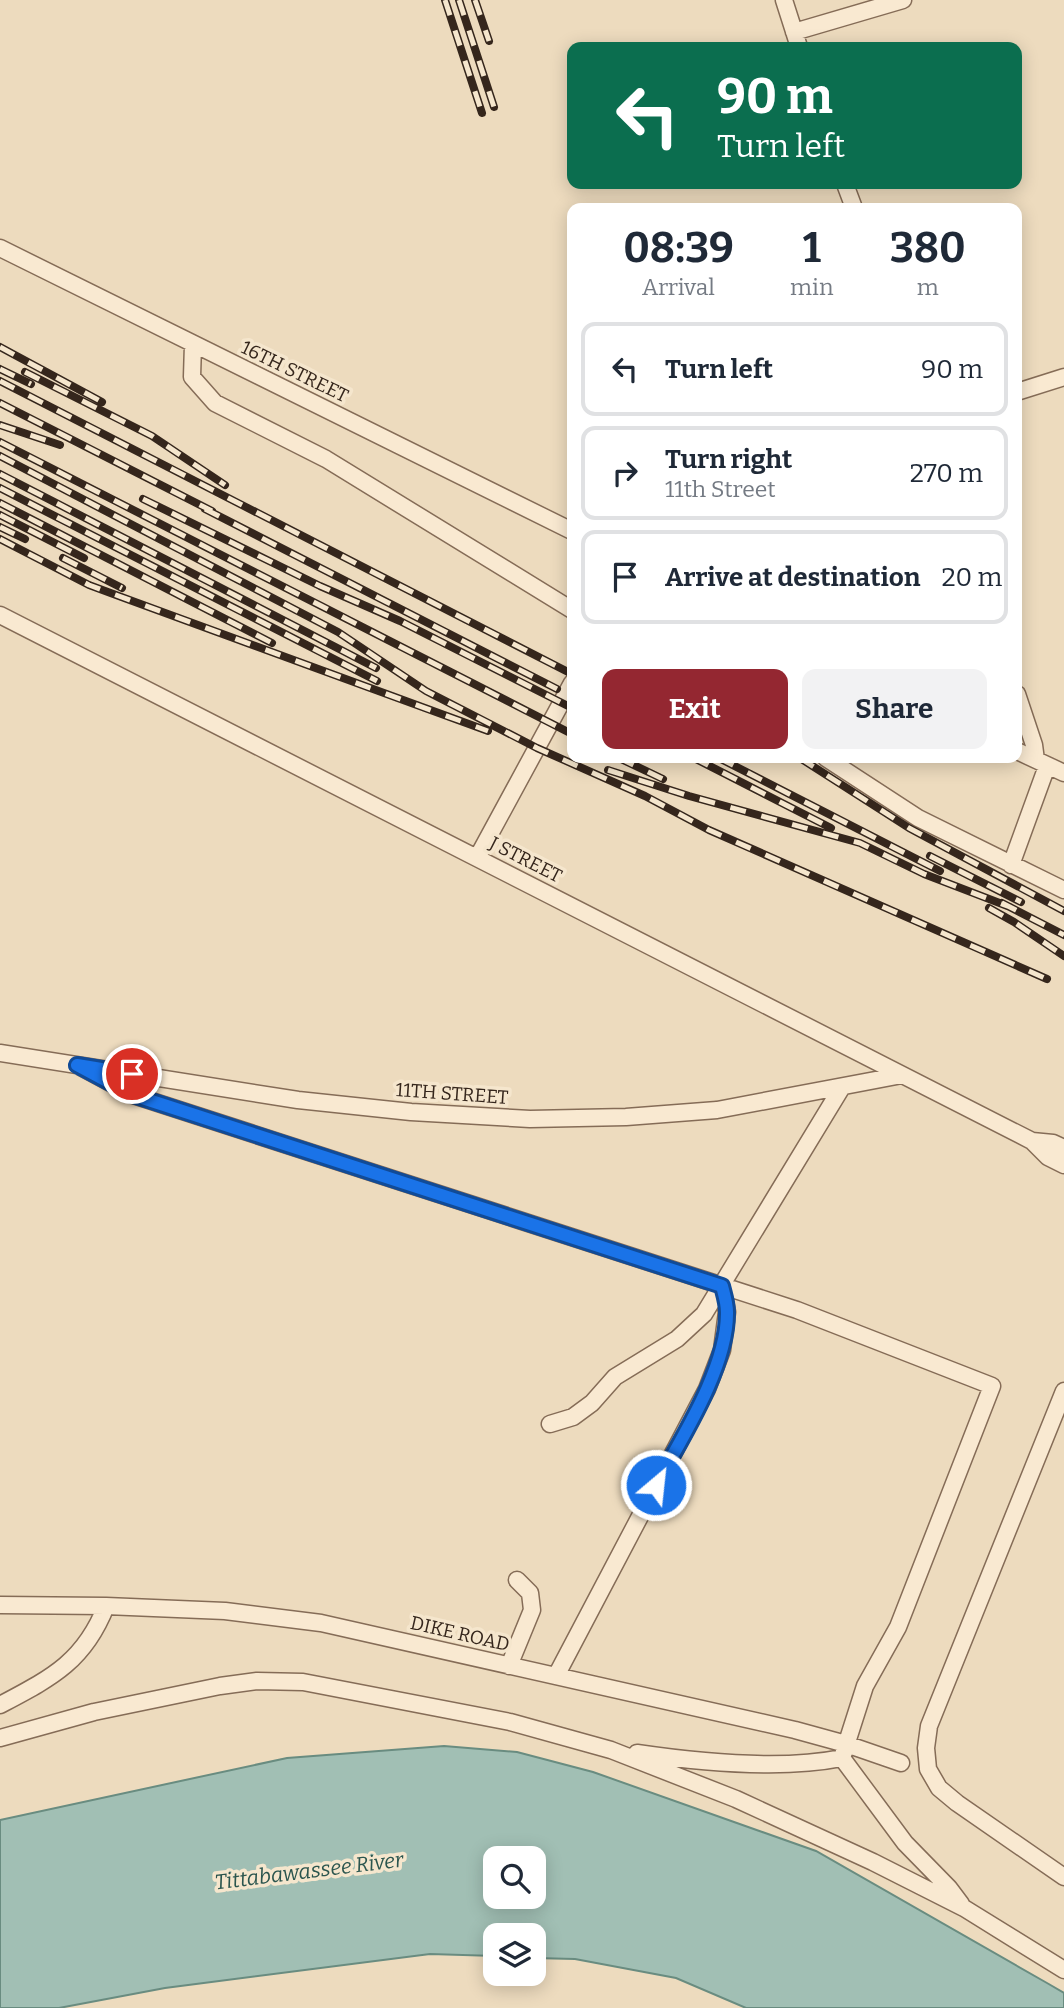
<!DOCTYPE html>
<style>
:root{--surface:#fff;--page:#f2f2f3;--text:#1f2937;--muted:#747a83;--line:#e0e1e3;--accent:#942731}
body{margin:0;font-family:Bitter,serif;background:var(--page);color:var(--text);height:100vh;display:flex;flex-direction:column;font-size:26px;white-space:nowrap}
*{box-sizing:border-box;margin:0}
p{font-size:23px;color:var(--muted)}
.icon{flex:none;width:38px;height:38px;fill:none;stroke:currentColor;stroke-width:2;stroke-linecap:round;stroke-linejoin:round}
.map{position:relative;flex:1;overflow:hidden}
.details{position:absolute;left:567px;top:203px;width:455px;height:560px;display:flex;flex-direction:column;background:var(--surface);border-radius:14px;box-shadow:0 4px 18px #0003}
.details>*{flex:none}
.top-card{position:absolute;left:567px;top:42px;width:455px;height:147px;border-radius:14px;box-shadow:0 4px 18px #0003;background:#0b6e4f;color:#fff;overflow:hidden}
.tools{position:absolute;left:483px;top:1846px;display:grid;gap:14px}
.tools a{display:grid;place-items:center;width:63px;height:63px;border-radius:14px;background:var(--surface);box-shadow:0 4px 18px #0003;font-size:35px}
.pin{position:absolute;display:grid;place-items:center;width:60px;height:60px;color:#fff;margin:-30px;border:4px solid #fff;border-radius:50%;box-shadow:0 2px 7px #0007}
.me{position:absolute;width:77px;margin:-38px;rotate:28deg;stroke-linejoin:round;filter:drop-shadow(0 0 5px #0008)}
.turn{display:flex;align-items:center;gap:24px;height:147px;padding:0 35px;font-size:32px}
.turn .icon{width:91px;height:91px;stroke-width:2.5}
.turn b{display:block;font-size:49px;line-height:60px}
.eta{display:flex;justify-content:space-evenly;align-items:center;height:119px;text-align:center}
.eta b{font-size:42px;font-weight:700;line-height:49px}
.cta{display:flex;gap:14px;margin-top:auto;padding:14px 35px}
.cta a{flex:1;height:80px;border-radius:14px;background:var(--accent);color:#fff;font-size:28px;font-weight:700;line-height:80px;text-align:center}
.cta a+a{background:var(--page);color:var(--text)}
ul{padding:0;list-style:none}
li{display:flex;align-items:center;gap:21px;height:94px;margin:0 14px 10px;padding:0 21px;border:4px solid var(--line);border-radius:14px}
li div{flex:1}
li b{display:block;font-size:26px}
li em{font-style:normal}
.map>svg:first-child{display:block}
</style>
<div class="map">
<svg width="1064" height="2008" viewBox="0 0 1064 2008">
<rect width="100%" height="100%" fill="#eddbbe"/>
<!-- water -->
<path fill="#a1bfb4" stroke="#698c80" stroke-width="2" fill-rule="evenodd" d="M444 1746 517 1752 593 1772 816 1851 1047 1983 1064 1993V2008H746L676 1978 575 1959 534 1958V1936H495V1956L430 1954 165 1988 59 2008H0V1820L287 1758ZM495 1858H534V1897H495Z"/>
<g fill="none" stroke-linecap="round" stroke-linejoin="round">
<defs>
<path id="minor" d="M784 0 799 47
M794 32 903 0
M845 184 854 208
M0 248 572 531
M193 344 192 377 215 403 326 459 572 610
M1017 392 1064 377
M0 615 1032 1141 1048 1157 1064 1165
M1017 694 1034 745 1036 760
M1017 751 1064 773
M826 758 918 818 1064 890
M477 858 572 683
M1011 865 1047 766
M0 1053 298 1100 411 1112 530 1119 626 1117 717 1110 902 1075
M77 1065 133 1095 797 1310 992 1386 898 1627 865 1686 842 1758
M1032 1141 1053 1143 1064 1148
M1064 1391 929 1726 926 1748 928 1769 939 1788 957 1803 1064 1877
M550 1424 573 1417 592 1403 615 1377 677 1339 704 1314 842 1087
M0 1605 106 1606 225 1611 321 1623 795 1730 846 1744 901 1763
M509 1666 532 1610 530 1593 517 1580
M556 1676 707 1389 722 1350 727 1312 722 1286
M0 1705C51 1678 84 1662 106 1606
M0 1738 94 1712 220 1686 257 1681 303 1682 510 1722 611 1750 736 1799 873 1862 964 1908 1064 1970
M637 1753C698 1762 782 1770 842 1758L905 1843 949 1888 961 1904"/>
</defs>
<!-- minor casing -->
<use href="#minor" stroke="#856c57" stroke-width="19"/>
<!-- minor -->
<use href="#minor" stroke="#f9e9d1" stroke-width="16"/>
<defs>
<path id="rail" d="M445 0 482 113
M459 0 494 107
M475 0 489 41
M0 347 102 402
M0 369 31 384
M25 372 152 436 225 485
M0 381 572 674
M0 403 212 511
M0 425 60 445
M0 442 572 734
M0 456 338 632 426 691 537 748 645 796 709 830 1047 979
M0 474 376 668
M0 488 377 681
M143 499 320 586 400 621 572 708
M0 503 272 643
M205 509 557 689
M0 515 84 558
M0 527 25 539
M0 539 89 585 116 595 488 731
M63 558 122 588
M619 758 663 779
M694 758 831 828
M719 758 940 871
M800 758 909 828 1064 911
M608 770 689 796 860 843 924 874 1010 907
M930 856 1021 902
M1002 903 1064 935
M989 908 1014 922 1064 956"/>
</defs>
<!-- rail casing -->
<use href="#rail" stroke="#35261c" stroke-width="8"/>
<!-- rail -->
<use href="#rail" stroke="#f5e6cd" stroke-width="5" stroke-dasharray="16" stroke-linecap="butt"/>
</g>
<g fill="none" stroke-linecap="round" stroke-linejoin="round">
<defs>
<path id="route" d="M132 1074 77 1065 133 1095 722 1286C724 1294 727 1303 727 1312 728 1366 682 1438 656 1485"/>
</defs>
<!-- route casing -->
<use href="#route" stroke="#114b97" stroke-width="18"/>
<!-- route -->
<use href="#route" stroke="#1a73e8" stroke-width="12"/>
</g>
<g text-anchor="middle" stroke-width="7" stroke-linejoin="round" paint-order="stroke">
<!-- street labels -->
<g font-size="19" fill="#35261c" stroke="#f5e6cd">
<text transform="translate(295 371) rotate(26)" y="7">16TH STREET</text>
<text transform="translate(526 859) rotate(27)" y="7">J STREET</text>
<text transform="translate(452 1093) rotate(4)" y="7">11TH STREET</text>
<text transform="translate(460 1633) rotate(13)" y="7">DIKE ROAD</text>
</g>
<!-- water labels -->
<g font-size="21" font-style="italic" fill="#2b554e" stroke="#f5e6cd">
<text transform="translate(309 1871) rotate(-7)" y="7">Tittabawassee River</text>
</g>
</g>
</svg>
<div class="tools">
<a><svg class="icon" aria-label="search" viewBox="0 0 24 24"><circle cx="10" cy="10" r="6"/><path d="M15 15l6 6"/></svg></a>
<a><svg class="icon" aria-label="layers" viewBox="0 0 24 24"><path d="M12 4l9 5-9 5-9-5zM3 14l9 5 9-5"/></svg></a>
</div>
<div class="pin" style="left:132px;top:1074px;background:#d93025"><svg class="icon" aria-label="arrive" viewBox="0 0 24 24"><path d="M6 21V4h12l-3 4 3 4H6"/></svg></div>
<svg class="me" style="left:656px;top:1485px" viewBox="-20 -20 40 40"><circle r="17" fill="#1a73e8" stroke="#fff" stroke-width="3"/><path d="M0-11L8 9 0 5-8 9z" fill="#fff"/></svg>
<div class="top-card">
<div class="turn"><svg class="icon" aria-label="left" viewBox="0 0 24 24"><path d="M17 20v-9H6M10 6l-5 5 5 5"/></svg><div><b>90 m</b>Turn left</div></div>
</div>
<section class="details">
<div class="eta">
<div><b>08:39</b><p>Arrival</p></div>
<div><b>1</b><p>min</p></div>
<div><b>380</b><p>m</p></div>
</div>
<ul>
<li><svg class="icon" aria-label="left" viewBox="0 0 24 24"><path d="M17 20v-9H6M10 6l-5 5 5 5"/></svg><div><b>Turn left</b></div><em>90 m</em></li>
<li><svg class="icon" aria-label="right" viewBox="0 0 24 24"><path d="M7 20v-9h11M14 6l5 5-5 5"/></svg><div><b>Turn right</b><p>11th Street</p></div><em>270 m</em></li>
<li><svg class="icon" aria-label="arrive" viewBox="0 0 24 24"><path d="M6 21V4h12l-3 4 3 4H6"/></svg><div><b>Arrive at destination</b></div><em>20 m</em></li>
</ul>
<div class="cta"><a>Exit</a><a>Share</a></div>
</section>
</div>
